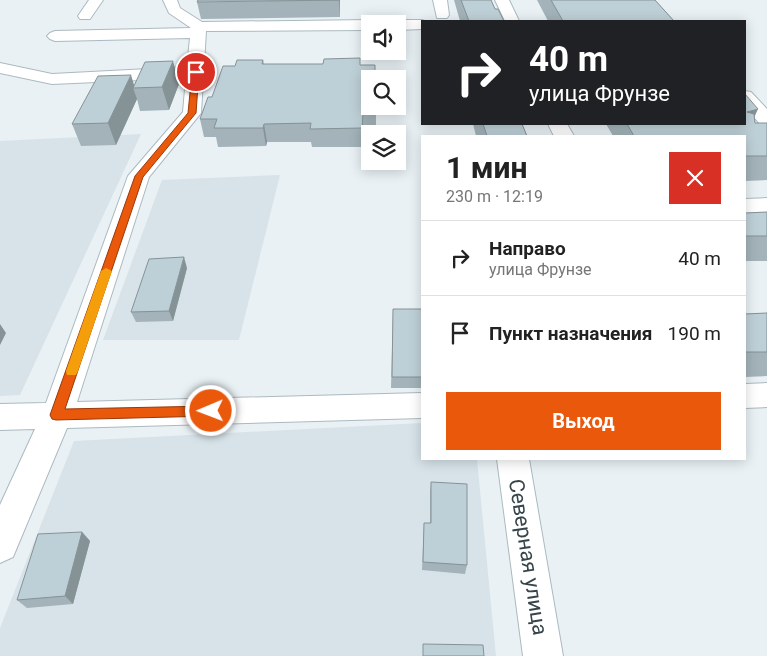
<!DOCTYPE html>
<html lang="ru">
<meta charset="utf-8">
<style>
:root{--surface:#fff;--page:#f2f2f2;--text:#222;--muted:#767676;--line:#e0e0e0;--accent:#ea580c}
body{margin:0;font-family:Roboto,sans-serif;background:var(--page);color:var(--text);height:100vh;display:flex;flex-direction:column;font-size:19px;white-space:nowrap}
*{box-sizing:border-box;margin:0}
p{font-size:16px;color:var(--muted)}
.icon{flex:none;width:28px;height:28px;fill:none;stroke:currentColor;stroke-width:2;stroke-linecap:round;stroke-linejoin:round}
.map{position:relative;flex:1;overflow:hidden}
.drawer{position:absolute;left:421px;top:135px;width:325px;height:325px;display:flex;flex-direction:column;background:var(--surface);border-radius:0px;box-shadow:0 2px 12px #0003}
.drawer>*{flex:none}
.top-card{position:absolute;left:421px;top:20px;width:325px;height:105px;border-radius:0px;box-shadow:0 2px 12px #0003;background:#202124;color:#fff;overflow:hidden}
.fabs{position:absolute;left:361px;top:15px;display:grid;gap:10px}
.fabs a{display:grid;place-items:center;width:45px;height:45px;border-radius:0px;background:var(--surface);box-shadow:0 2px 12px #0003;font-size:25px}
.pin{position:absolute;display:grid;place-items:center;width:42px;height:42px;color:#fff;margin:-21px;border:2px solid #fff;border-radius:50%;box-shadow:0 1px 5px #0007}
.me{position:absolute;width:55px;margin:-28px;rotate:269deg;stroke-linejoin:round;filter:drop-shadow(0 0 4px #0008)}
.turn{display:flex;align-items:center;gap:18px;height:105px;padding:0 25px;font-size:22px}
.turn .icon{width:65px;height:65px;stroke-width:2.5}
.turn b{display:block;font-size:35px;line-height:42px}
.round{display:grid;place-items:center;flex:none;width:52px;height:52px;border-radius:0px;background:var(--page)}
.headline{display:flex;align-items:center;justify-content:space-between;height:85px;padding:0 25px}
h1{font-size:30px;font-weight:700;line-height:38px}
.button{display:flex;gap:10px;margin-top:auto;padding:10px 25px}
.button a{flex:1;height:58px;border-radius:0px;background:var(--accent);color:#fff;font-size:20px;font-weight:700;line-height:58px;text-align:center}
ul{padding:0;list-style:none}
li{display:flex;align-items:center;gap:15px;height:75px;padding:0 25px;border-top:1px solid var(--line)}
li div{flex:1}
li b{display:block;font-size:19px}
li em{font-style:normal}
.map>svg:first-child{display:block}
</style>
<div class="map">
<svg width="767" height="656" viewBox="0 0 767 656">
<rect width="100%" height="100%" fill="#e9f1f5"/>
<!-- residential -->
<path fill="#d7e3e9" d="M141 134 20 395 0 396V141Z
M280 175 239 340H103L162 180Z
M422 423V459H477L496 656H0V628L74 441Z"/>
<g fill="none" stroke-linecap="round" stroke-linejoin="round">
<defs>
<path id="minor" d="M89 0H103L90 19H80L78 16Z
M163 0H177L180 8 202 22 370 20 377 24H370V30L206 31 201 113 149 177 77 402 422 393V418L67 428 13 557 0 563V505L35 429 0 430V404L46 403 128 176 183 112 186 78 52 84 0 73V63L52 74 187 67 190 38 55 41 50 39 47 36 50 33 55 31 191 28 169 13Z
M433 0H447L449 15 447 18H437Z
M495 0H509L519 21H505Z
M398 20H422L425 21H422V29L398 30V24H391Z
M745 91 751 92 767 109V126L760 124 745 107Z
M548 124H567L574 136H554Z
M767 198V212L745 213V199Z
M767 383V407L745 408V384Z
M497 459H529L563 656H523Z"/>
</defs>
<!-- minor casing -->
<use href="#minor" stroke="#abbac1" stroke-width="2"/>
<!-- minor -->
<use href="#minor" fill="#fff" fill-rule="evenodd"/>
</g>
<!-- wall -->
<path fill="#a3b3b9" d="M340 0V17L201 19 197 2Z
M454 0H491L495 9 504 21H460Z
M537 0H655L674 21H548Z
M263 60 264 64 360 65 376 106V132H363L362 147H312L311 142H267L266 146 218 147 216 137H204L200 119 212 97 235 66Z
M179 84 169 110 140 111 137 99 116 145 81 146 72 124 134 85Z
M755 118V123H767V180L745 181V136H613L606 124H745Z
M473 124H522L527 136H476Z
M767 212V261H745V213Z
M187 268 173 321 136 322 131 312Z
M393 309H422V388H391Z
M767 313V376L745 377V314Z
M431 482 467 565 465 574 422 570 424 523H430V492Z
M82 532 90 541 73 604 27 608 17 600Z"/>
<!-- shaded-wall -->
<path fill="#859296" d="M339 0H340V17Z
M173 61 179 84 169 110 162 87Z
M131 75 135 88H133L137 99 116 145 108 123Z
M758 109 747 133V112Z
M363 114V132L362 147V128Z
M264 124 267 142 266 146 263 128Z
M184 257 187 268 173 321 169 311Z
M0 324 6 333 0 345Z
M82 532 90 541 73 604 65 596Z"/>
<!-- building -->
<path fill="#bed0d7" stroke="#859296" d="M198 0H339L197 2Z
M461 0H491L495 9H498L504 21H469Z
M551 0H655L674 21H563Z
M360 58V65H375V79H370V106H376V114H363L362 128 310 129 311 123 264 124 263 128H214L217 119H200L208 97H212L223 66H235L237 60H263L262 64H323L324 59Z
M173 61 162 87 133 88 145 62Z
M131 75 108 123 72 124 98 76Z
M745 94 758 109 747 112 754 114 755 123H767V156H745V136H634L627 124H745Z
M483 124H522L527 136H487Z
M767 212V236H745V213Z
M184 257 169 311 131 312 149 259Z
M393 309H422V377H392Z
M767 313V352H745V314Z
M431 482 467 484V565L423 562 424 523H431Z
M82 532 65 596 17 600 38 534Z
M423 644 483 645 484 656H423Z"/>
<!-- route -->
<path fill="#ea580c" stroke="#983908" d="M196 69 199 72 196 113 143 177 65 409 211 406 215 407 217 411 215 415 211 416 56 420 52 419 50 415 135 176 188 113 192 72Z"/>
<!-- slow -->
<path fill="#f59e0b" d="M106 268 112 271 78 371 76 375H67L66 371 101 271Z"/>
<g text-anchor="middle" stroke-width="5" stroke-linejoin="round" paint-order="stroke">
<!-- near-street labels -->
<g font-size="21" fill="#374449" stroke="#fff">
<text transform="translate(528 557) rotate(81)" y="7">Северная улица</text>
</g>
</g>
</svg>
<div class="fabs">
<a><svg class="icon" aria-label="sound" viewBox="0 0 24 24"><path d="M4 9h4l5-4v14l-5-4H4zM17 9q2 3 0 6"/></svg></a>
<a><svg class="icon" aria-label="search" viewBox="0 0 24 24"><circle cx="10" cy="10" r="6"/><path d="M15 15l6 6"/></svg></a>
<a><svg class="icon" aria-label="layers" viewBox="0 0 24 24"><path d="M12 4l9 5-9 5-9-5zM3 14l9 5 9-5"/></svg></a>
</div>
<div class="pin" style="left:196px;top:72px;background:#d93025"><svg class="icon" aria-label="arrive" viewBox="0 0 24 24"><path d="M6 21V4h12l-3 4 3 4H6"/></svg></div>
<svg class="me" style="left:211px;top:411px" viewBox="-20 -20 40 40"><circle r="17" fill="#ea580c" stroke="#fff" stroke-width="3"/><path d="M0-11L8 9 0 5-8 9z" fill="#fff"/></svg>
<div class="top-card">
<div class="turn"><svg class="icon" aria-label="right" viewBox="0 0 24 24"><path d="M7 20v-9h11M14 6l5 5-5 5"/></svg><div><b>40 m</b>улица Фрунзе</div></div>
</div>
<section class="drawer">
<div class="headline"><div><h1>1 мин</h1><p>230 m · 12:19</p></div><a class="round" style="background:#d93025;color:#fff"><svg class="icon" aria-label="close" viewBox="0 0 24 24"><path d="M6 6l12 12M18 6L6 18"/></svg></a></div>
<ul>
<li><svg class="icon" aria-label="right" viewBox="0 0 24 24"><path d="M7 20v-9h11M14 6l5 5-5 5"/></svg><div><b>Направо</b><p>улица Фрунзе</p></div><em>40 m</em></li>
<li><svg class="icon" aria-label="arrive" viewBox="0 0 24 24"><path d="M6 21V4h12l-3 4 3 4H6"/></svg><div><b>Пункт назначения</b></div><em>190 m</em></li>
</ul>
<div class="button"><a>Выход</a></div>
</section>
</div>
